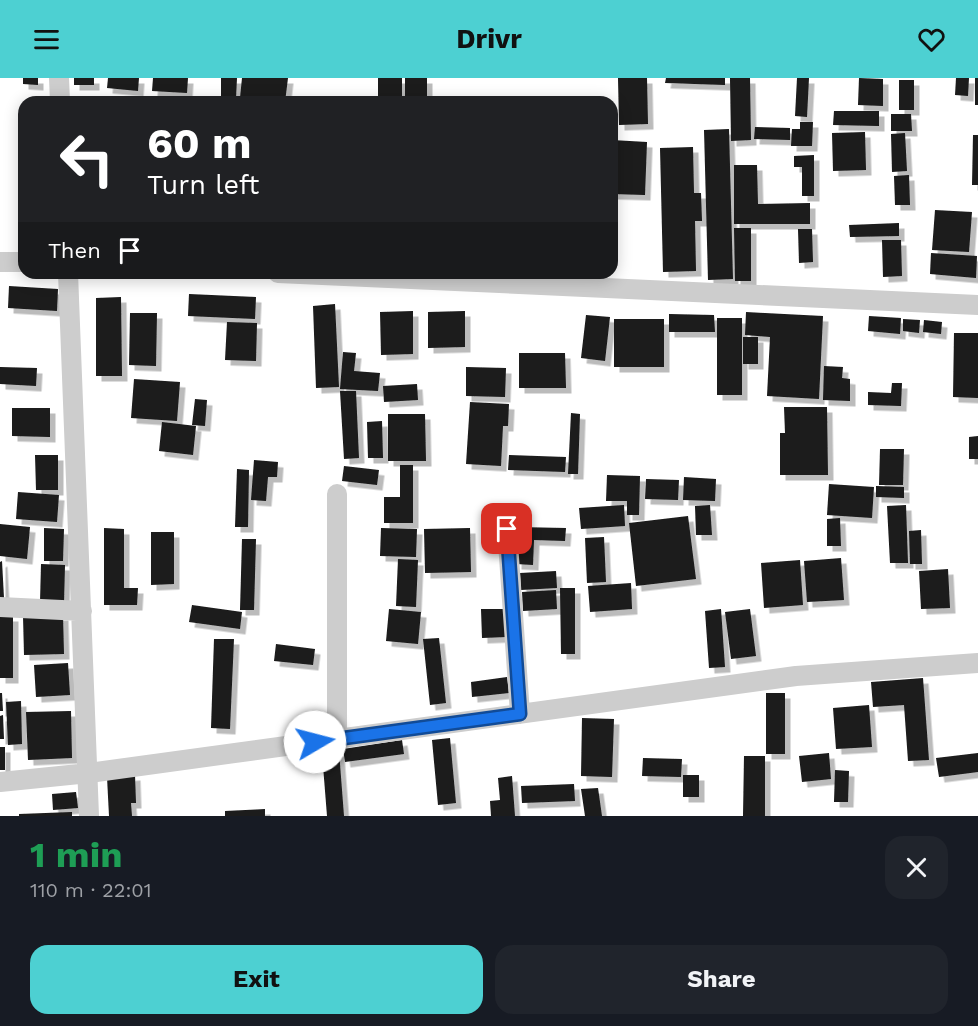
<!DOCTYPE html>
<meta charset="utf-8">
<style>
:root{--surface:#171b24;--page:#20242c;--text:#f1f3f6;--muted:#9ea1a6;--accent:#4dd0d2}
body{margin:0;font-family:"Work Sans",sans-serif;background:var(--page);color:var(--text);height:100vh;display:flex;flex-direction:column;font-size:22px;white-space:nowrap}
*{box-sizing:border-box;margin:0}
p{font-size:20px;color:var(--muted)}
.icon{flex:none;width:33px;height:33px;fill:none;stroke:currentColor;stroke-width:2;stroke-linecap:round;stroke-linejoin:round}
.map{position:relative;height:738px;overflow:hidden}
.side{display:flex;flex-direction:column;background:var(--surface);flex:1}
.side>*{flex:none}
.top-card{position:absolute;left:18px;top:18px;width:600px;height:183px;border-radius:18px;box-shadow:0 3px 15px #0003;background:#202124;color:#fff;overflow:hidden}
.pin{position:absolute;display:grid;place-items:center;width:51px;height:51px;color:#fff;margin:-26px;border-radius:12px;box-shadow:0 3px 9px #0006}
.me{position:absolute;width:66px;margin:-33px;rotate:82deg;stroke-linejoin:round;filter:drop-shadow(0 0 4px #0008)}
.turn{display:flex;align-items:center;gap:21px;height:126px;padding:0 30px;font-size:27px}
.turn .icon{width:78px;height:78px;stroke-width:2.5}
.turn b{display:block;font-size:42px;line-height:51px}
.then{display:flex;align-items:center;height:57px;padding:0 30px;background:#0003;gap:12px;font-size:22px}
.round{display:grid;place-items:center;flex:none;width:63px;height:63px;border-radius:18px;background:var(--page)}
.head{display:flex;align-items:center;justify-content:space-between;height:102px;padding:0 30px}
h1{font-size:36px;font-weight:700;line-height:45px;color:#1e9e55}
.action{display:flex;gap:12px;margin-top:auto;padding:12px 30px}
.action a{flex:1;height:69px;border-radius:18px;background:var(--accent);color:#111;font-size:24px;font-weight:700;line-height:69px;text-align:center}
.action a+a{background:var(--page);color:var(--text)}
header{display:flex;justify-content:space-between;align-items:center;height:78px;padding:0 30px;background:var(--accent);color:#111;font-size:27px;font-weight:700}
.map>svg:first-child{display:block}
</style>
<header><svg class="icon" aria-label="menu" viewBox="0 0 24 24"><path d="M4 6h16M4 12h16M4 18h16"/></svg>Drivr<svg class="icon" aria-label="heart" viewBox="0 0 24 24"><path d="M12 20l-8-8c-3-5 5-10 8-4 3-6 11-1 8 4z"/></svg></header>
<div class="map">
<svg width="978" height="738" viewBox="0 0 978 738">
<defs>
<filter id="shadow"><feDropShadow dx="5.5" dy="5.5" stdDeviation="0" flood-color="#0004"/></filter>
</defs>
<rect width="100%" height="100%" fill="#fff"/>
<!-- building -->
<path fill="#1a1a1a" filter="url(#shadow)" d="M23 0H38V7L23 6Z
M74 0H94V7H74Z
M108 0H139L138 13 107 10Z
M153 0H188L187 15 152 13Z
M221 0H237L236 20H221Z
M242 0H288L285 24 240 20Z
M378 0H402V24H378Z
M405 0H427V24H405Z
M618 0H647L648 46 619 47Z
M666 0H725V7L665 5Z
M730 0H750L751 62 731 63Z
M797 0H809L807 39 795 38Z
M859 0 883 1V28L858 27Z
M956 0H969L968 18 955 17Z
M975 0H978V27H975Z
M899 2H914V32H899Z
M834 33H879V48L833 47Z
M891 36H911L912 53H891Z
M800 44H813L812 68H791L792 51H800Z
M755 49 790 50V62L754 61Z
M729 51 733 201 708 202 704 52Z
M865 54 866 92 833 93 832 55Z
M905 55 907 93 892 94 891 56Z
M973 57H978V107H972Z
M612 62 647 64 645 117 612 116Z
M693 69 694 115H701L702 143H695L696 193 663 194 660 70Z
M814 77V118H802V89H794V78Z
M734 87H757L758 126 810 125V146H734Z
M909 97 910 127H895L894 98Z
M935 132 972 134 969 174 932 172Z
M899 145V158L850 159 849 147Z
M734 150H751V203H735Z
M798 151H812L813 184 799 185Z
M882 162H901L902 198 883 199Z
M931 175 977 178 976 200 930 196Z
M9 208 58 211 57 233 8 230Z
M189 216 256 219 255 241 188 238Z
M121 219 122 298H96V220Z
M335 226 339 309 316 310 313 228Z
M413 233V276L381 277 380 234Z
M465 233V269L428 270V234Z
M746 234 823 238 819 321 767 318 770 259 745 257Z
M130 235H157L156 288 129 287Z
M669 236 714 237 715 254H669Z
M586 237 610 239 605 283 581 280Z
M869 238 901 240 900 256 868 253Z
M717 240H742V317H717Z
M614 241H664V289H614Z
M903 241 920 242 919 255 903 253Z
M924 242 942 244 941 256 923 254Z
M227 244 257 245 256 283 225 282Z
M954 255H978V320L953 319Z
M743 259H758V286H743Z
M343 274 356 275 354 293 380 295 378 313 340 311Z
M519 275H565L566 310H519Z
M824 288 843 289 842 300 850 301V323L823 322Z
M0 289 37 290 36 308 0 306Z
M466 289 506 290 505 319 466 318Z
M134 301 180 304 177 343 131 340Z
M892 305H902L901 328 868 327V314L891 315Z
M417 306 418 322 384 324 383 308Z
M340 313H356L359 380 344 381Z
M195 321 207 322 205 348 192 347Z
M470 324 509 326 508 348H503L501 388 466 386Z
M784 329H827L828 397H780V355H785Z
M12 330H50V359L12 358Z
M571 335 580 336 578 396H568Z
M388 336H425L426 383H388Z
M382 343 383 380H368L367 344Z
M162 344 196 348 193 377 159 373Z
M978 358V381H969V359Z
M880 371H904L903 407H879Z
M35 377H58V412H36Z
M509 377 566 379 565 394 508 392Z
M254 382 278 384 277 399H268L266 423 251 422Z
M400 387H413V445H384V419H400Z
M344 388 379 392 377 407 342 403Z
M237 391 249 392 248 449H235Z
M607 397 640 398 639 437H627V423H606Z
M684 399 716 401 715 423 683 422Z
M646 401 679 402 678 422 645 421Z
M829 406 874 409 872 440 827 437Z
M876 408 904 409V420L876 419Z
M18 414 59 417 57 444 16 441Z
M624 427 625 448 581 451 579 430Z
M710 427 712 457H696L695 428Z
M906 427 908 485H890L887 428Z
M688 438 696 501 636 508 629 445Z
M840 440 841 468H827V441Z
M0 446 30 449 27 481 0 478Z
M517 449 566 450 565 463 534 462 533 487 516 486Z
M44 450 64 451 63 483H44Z
M104 450 124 451V510H138L137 527H104Z
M381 450 417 451 416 479 380 478Z
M470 450 471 494 425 495 424 451Z
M921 452 922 486H910L909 453Z
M151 454H174V506L151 507Z
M604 459 606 504 587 505 585 460Z
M242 461H256L254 532H240Z
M841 480 844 522 807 524 804 483Z
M398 481 418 482 416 529 396 528Z
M800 482 803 527 764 530 761 485Z
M2 483 4 520H0V484Z
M41 486 65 487 64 525 40 524Z
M948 491 950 530 921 531 919 493Z
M556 493 557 510 521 512 520 495Z
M631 505 632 531 590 534 588 508Z
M560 510H575V576H561Z
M556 512 557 531 523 533 522 514Z
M192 527 242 534 240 551 189 544Z
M389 531 421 534 418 566 386 563Z
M481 531H506V559L482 560Z
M721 531 725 589 709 590 705 533Z
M750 531 756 578 731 581 725 534Z
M63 537 64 576 24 577 23 538Z
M0 538H13V600H0Z
M439 560 446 625 430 627 423 561Z
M214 561H234L230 651 211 650Z
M276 566 315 571 313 587 274 583Z
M68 585 70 617 36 619 34 587Z
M507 599 509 615 472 619 471 604Z
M923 600 929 682 908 683 904 627 873 629 871 604Z
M0 615H2L3 633H0Z
M766 615H785V676H766Z
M21 623 22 666 8 667 6 624Z
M869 627 872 669 836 671 833 630Z
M71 633 72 680 28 682 26 634Z
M3 637 4 661H0V638Z
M582 640 614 641 612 699 581 698Z
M450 660 456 725 438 727 432 662Z
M402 662 404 676 345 684 343 671Z
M0 669H5V692H0Z
M339 673 344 738H327L322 675Z
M829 675 831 701 802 704 799 678Z
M978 675V694L939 699 936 680Z
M744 678H765V738H743Z
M643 680 682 681 681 699 642 698Z
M835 692 849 693 848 724H834Z
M135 697 136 725H131L132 738H109L107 699Z
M683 697H699V719H683Z
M512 698 515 738H491L490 723 500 722 498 700Z
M574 706 575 723 522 725 521 708Z
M598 710 602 738H585L581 711Z
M76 714 78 730 53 732 52 716Z
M265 731V738H225V733Z
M72 734V738H19V736Z"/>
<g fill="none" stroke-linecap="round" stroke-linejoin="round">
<!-- street -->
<path stroke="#cdcdcd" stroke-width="20" d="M59 0 60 24
M0 184H24
M68 195 89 738
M278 195 978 227
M507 451 520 636
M0 529 82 533
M337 661V416
M0 704 89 695 796 598 978 585"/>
</g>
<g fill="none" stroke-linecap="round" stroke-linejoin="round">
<defs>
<path id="route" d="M315 664 520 636 507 451"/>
</defs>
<!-- route casing -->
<use href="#route" stroke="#114b97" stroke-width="15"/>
<!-- route -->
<use href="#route" stroke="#1a73e8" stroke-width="10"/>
</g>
</svg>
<div class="pin" style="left:507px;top:451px;background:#d93025"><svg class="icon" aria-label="arrive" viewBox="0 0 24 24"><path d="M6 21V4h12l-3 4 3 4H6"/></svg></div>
<svg class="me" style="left:315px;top:664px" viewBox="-20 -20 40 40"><circle r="19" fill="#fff"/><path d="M0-13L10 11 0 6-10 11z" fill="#1a73e8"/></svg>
<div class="top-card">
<div class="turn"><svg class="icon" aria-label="left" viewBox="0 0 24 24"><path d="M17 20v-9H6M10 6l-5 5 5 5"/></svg><div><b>60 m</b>Turn left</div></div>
<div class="then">Then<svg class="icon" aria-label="arrive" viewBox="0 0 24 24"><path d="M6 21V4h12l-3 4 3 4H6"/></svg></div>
</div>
</div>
<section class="side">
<div class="head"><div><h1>1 min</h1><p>110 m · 22:01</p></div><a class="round"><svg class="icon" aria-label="close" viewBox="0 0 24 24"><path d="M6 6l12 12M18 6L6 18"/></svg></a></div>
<div class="action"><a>Exit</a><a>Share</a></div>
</section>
